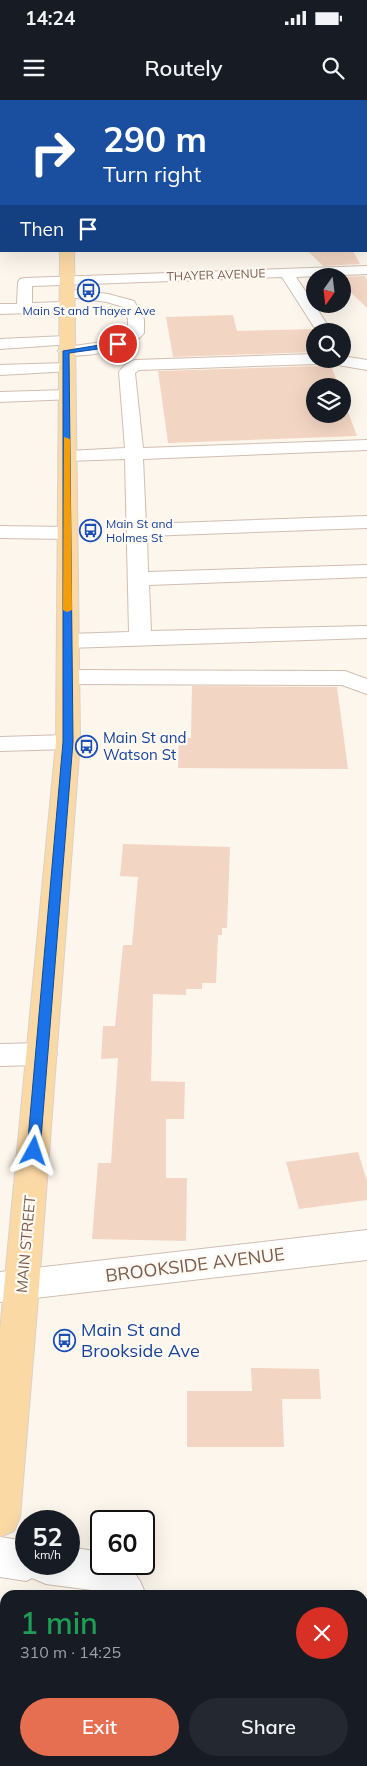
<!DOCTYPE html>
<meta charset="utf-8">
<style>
:root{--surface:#171b24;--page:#242831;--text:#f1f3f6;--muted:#9ea1a6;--accent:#e76f51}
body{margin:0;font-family:Mulish,sans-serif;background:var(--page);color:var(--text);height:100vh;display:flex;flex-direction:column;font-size:19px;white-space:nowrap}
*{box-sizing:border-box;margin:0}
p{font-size:16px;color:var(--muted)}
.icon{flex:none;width:28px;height:28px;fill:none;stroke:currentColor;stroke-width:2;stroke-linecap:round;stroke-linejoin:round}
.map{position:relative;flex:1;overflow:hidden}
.drawer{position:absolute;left:0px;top:1490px;width:368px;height:176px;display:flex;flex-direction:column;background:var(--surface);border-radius:15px 15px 0 0;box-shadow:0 5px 20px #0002}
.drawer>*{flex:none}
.top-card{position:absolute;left:0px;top:0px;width:368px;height:152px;box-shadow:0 5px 20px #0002;background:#1a4fa0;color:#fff;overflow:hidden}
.needle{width:32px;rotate:194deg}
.controls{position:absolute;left:306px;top:168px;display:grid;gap:10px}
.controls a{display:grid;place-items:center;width:45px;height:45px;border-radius:50%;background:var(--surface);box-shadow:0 5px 20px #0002;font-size:25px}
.speed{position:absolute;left:15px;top:1410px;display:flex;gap:10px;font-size:25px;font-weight:700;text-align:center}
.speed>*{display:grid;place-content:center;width:65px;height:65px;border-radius:50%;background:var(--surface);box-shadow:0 5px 20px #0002;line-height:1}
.speed small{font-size:12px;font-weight:400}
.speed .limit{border:2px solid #111;border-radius:8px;background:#fff;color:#111}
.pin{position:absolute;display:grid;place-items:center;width:42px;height:42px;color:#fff;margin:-21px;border:2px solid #fff;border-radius:50%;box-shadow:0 1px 5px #0007}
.me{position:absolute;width:55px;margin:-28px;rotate:5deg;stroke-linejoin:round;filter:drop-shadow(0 0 4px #0008)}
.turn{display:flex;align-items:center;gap:18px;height:105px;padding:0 20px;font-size:22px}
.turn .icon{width:65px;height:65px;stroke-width:2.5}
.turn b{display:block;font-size:35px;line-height:42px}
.then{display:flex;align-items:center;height:48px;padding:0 20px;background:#0003;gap:10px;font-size:19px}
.round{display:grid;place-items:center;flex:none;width:52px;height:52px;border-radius:26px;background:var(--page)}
.summary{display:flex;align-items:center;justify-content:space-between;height:85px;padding:0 20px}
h1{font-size:30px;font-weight:600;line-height:38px;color:#1e9e55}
.action{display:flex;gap:10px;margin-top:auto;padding:10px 20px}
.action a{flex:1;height:58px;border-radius:30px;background:var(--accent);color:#fff;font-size:20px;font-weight:600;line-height:58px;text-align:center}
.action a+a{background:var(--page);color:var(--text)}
.status{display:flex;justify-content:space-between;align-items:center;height:35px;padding:0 25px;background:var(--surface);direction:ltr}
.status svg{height:14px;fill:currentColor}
header{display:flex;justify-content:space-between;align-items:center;height:65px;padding:0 20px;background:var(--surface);font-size:22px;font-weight:600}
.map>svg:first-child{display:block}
</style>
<div class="status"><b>14:24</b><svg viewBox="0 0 49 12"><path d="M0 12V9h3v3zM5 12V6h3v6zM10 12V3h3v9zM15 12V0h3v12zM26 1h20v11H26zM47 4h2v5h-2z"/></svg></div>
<header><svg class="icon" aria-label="menu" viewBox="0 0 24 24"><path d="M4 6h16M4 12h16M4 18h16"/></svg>Routely<svg class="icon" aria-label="search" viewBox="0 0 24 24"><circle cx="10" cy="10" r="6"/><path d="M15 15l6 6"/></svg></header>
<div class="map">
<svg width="367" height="1666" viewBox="0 0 367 1666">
<rect width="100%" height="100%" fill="#fdf6ec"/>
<!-- building -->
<path fill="#f3d5c3" d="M308 151H353L360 164 323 166Z
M365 176 367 180V208L342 184V177Z
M233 215 237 231 318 229 319 231H315V252L173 257 166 217Z
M324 262 331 266 339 286H315V314H342V296L357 336 168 343 158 271 317 266Z
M192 586 337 587 348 669 178 668 179 637 191 638Z
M123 744 230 747 227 828H222V835H218L216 883H202V889H186V895L153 894 151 981 185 982 184 1019H166V1078H187L186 1141 92 1139 98 1063H111L118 958 101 959 103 926H115L123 845H132L138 777 120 776Z
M358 1052 367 1081V1100L299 1109 286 1062Z
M251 1268 319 1269 321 1299H282L284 1347H187V1291H252Z"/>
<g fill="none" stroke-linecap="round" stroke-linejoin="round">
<defs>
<path id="minor" d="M241 0H277L278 1H242Z
M298 0H310V1H299Z
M0 9H1V16H0Z
M0 47 1 48V56L0 55Z
M366 59H367V67H366Z
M0 68H1V76H0Z
M367 166V174L296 177 327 224 324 227H314L282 177 32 186V203L66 202 71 204 74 207 71 210 66 212 0 214V204H17L18 182 20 179 25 178Z
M74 190 108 194 134 201 144 219V233C131 251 80 259 60 254L58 251 60 248 109 241 128 232V219L123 207 107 202 69 197 67 194 69 191Z
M66 236 72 238 74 241 72 244 0 249V239Z
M315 254V259H342V256L367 260V270L332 264 324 260 317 264 139 270 135 273 143 348 367 340V350L143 359 146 424 367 416V428L147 436 148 472 367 465V477L149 485 151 531 367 526V538L68 548 60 546 57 541 60 536 68 534 129 532 125 359 67 361 61 360 58 356 61 352 67 351 125 348 119 272C123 266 128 262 135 260Z
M66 263 72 265 74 268 72 271 0 275V265Z
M67 290 73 291 75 295 73 299 0 302V292Z
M0 426 67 427 74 429 77 433 74 437 67 439 0 438Z
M68 570 345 571 367 579V594L342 585 68 584 60 582 57 577 60 572Z
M68 635 76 637 80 642 76 647 68 649 0 651V637Z
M42 943 53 946 57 954 53 962 42 965 0 966V944Z
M367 1130V1160L0 1202V1172Z
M0 1437 26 1441V1464H69V1447L101 1452V1464H128L140 1481 146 1495H101L99 1491 46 1484 32 1478 26 1481 0 1477Z
M127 1661H171V1666H127Z"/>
<path id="major" d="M0 82H1V90H0Z
M60 151H74L80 642 39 1186 20 1417 14 1431 0 1437V1231L56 642Z"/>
</defs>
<!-- minor casing -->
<use href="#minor" stroke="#d1beb0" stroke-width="2"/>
<!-- major casing -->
<use href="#major" stroke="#dad1cd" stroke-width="2"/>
<!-- minor -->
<use href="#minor" fill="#fff" fill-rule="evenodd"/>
<!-- major -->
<use href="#major" fill="#fbd9a5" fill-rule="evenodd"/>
</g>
<!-- route -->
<path fill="#1a73e8" stroke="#114b97" d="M118 242 120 243V246L69 253 73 642 40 1051 39 1055 34 1056 29 1055 27 1051 63 642V251Z"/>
<!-- slow -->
<path fill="#f59e0b" d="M64 337 70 339 72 510 67 512 63 510Z"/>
<!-- icons -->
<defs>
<symbol id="bus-ring" viewBox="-11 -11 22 22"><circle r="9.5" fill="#fffaf3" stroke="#1a4fb4" stroke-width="1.5"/><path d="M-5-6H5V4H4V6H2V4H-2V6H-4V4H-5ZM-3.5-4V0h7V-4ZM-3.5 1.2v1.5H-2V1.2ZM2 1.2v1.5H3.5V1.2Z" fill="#1a4fb4"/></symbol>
</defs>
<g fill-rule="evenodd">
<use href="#bus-ring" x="76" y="178" width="25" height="25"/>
<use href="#bus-ring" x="78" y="418" width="25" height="25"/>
<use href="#bus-ring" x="74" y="634" width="25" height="25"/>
<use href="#bus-ring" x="52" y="1228" width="25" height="25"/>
</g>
<g text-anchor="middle" stroke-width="4.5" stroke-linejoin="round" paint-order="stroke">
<!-- far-street labels -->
<g font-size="12" fill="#7a5c4d" stroke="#fffaf3">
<text transform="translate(216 175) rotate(-2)" y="4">THAYER AVENUE</text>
</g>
<!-- far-transit labels -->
<g font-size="12" fill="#164399" stroke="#fffaf3">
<text x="89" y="215">Main St and Thayer Ave</text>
<text x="106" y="428" text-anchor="start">Main St and<tspan x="106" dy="14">Holmes St</tspan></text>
</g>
<!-- transit labels -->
<g font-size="15" fill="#164399" stroke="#fffaf3" text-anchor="start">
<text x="103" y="643">Main St and<tspan x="103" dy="17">Watson St</tspan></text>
</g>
<!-- street labels -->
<g font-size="15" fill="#7a5c4d" stroke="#fffaf3">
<text transform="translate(26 1144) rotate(-85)" y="5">MAIN STREET</text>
</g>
<!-- near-street labels -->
<g font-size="18" fill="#7a5c4d" stroke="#fffaf3">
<text transform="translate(195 1165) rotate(-7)" y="6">BROOKSIDE AVENUE</text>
</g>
<!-- near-transit labels -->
<g font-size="18" fill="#164399" stroke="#fffaf3" text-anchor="start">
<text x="81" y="1236">Main St and<tspan x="81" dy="21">Brookside Ave</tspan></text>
</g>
</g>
</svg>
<div class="controls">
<a><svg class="needle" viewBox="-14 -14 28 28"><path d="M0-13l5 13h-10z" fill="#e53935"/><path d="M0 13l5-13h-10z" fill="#9ea1a6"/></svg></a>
<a><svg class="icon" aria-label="search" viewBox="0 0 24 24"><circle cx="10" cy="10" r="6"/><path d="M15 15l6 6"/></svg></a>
<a><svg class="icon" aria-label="layers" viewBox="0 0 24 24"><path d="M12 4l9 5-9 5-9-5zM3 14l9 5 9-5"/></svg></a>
</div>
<div class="speed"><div>52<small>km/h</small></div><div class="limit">60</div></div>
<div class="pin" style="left:118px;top:244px;background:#d93025"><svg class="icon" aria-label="arrive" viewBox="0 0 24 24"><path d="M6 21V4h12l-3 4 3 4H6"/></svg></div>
<svg class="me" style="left:34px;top:1051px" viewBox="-20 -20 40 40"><path d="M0-17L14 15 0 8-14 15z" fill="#1a73e8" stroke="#fff" stroke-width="4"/></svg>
<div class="top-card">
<div class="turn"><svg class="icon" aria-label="right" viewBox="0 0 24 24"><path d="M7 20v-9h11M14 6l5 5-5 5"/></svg><div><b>290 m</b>Turn right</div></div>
<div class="then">Then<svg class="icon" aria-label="arrive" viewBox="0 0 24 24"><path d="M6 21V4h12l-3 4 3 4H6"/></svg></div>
</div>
<section class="drawer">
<div class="summary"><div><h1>1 min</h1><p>310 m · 14:25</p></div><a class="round" style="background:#d93025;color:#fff"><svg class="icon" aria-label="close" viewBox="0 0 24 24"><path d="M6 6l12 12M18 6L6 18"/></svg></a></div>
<div class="action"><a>Exit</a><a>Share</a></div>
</section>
</div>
